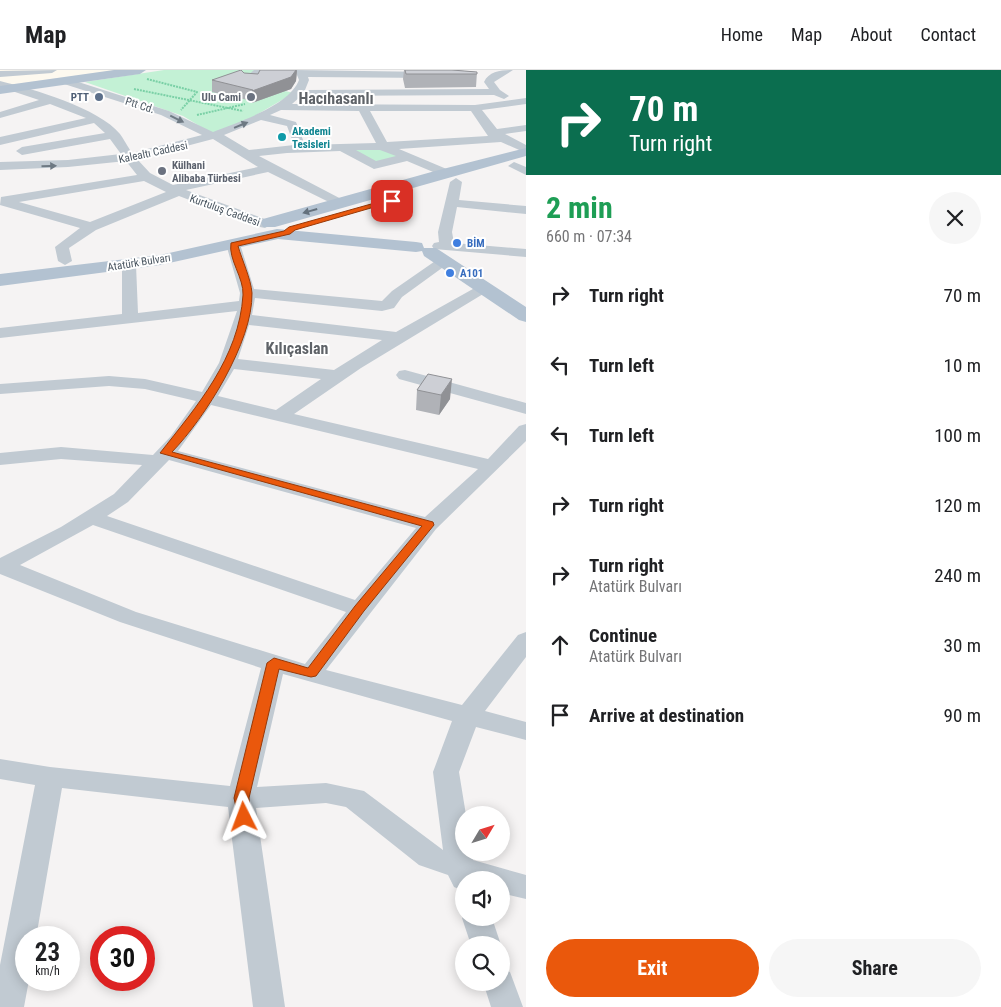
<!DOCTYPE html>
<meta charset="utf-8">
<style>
:root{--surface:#fff;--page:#f6f6f6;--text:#202124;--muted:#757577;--line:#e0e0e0;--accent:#ea580c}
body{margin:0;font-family:"Roboto Condensed",sans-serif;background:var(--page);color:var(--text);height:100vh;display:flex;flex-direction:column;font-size:19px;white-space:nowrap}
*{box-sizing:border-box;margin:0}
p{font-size:16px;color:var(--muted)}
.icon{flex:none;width:28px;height:28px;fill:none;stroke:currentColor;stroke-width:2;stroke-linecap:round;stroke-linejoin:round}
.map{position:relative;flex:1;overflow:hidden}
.sheet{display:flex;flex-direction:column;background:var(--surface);width:475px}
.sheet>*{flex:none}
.banner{background:#0b6e4f;color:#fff;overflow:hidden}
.needle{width:32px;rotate:52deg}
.buttons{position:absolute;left:455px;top:736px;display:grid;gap:10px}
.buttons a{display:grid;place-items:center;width:55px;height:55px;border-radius:50%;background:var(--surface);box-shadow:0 2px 12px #0003;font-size:25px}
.speed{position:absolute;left:15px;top:856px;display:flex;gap:10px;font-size:25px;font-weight:700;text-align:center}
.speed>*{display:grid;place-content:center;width:65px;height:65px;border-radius:50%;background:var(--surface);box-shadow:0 2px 12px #0003;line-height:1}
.speed small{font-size:12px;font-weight:400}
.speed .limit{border:8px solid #d22;background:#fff;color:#111}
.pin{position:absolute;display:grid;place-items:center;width:42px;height:42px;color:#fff;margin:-21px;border-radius:10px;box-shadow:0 2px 8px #0006}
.me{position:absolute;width:55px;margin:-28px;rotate:357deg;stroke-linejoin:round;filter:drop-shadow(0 0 4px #0008)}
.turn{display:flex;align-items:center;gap:18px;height:105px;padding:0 20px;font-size:22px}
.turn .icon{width:65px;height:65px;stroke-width:2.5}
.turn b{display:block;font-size:35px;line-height:42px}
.round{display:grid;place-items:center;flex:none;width:52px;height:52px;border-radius:26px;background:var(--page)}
.headline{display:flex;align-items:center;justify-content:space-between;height:85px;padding:0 20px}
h1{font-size:30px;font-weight:700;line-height:38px;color:#1e9e55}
.button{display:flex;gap:10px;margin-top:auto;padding:10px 20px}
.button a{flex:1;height:58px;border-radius:30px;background:var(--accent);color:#fff;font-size:20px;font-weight:700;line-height:58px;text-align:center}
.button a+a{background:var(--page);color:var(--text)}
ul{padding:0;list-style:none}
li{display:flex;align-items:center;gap:15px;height:70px;padding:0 20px}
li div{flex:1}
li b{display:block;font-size:19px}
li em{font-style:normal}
header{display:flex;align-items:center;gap:30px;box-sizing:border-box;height:70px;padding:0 25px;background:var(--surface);border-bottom:1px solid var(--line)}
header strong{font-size:24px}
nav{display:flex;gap:28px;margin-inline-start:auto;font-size:18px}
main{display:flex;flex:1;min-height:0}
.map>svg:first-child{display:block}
</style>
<header>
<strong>Map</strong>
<nav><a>Home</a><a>Map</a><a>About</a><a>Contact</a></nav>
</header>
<main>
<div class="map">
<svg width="526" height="937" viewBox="0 0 526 937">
<rect width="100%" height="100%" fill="#f5f3f3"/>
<!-- commercial -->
<path fill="#fdf9ef" d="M0 0H117L0 16Z"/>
<!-- green -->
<path fill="#c3f1d5" d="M164 0H257L245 12 294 23 246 51 213 64 183 46 85 12Z
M382 79 403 87 375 92 352 80Z"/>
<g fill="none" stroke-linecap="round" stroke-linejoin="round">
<!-- path -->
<path stroke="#7ad0a6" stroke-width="2" stroke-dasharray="2 1" stroke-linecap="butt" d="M147 9 197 22 181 40
M134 19 243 41
M197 45 245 34"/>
<!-- minor -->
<path fill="#c1cad2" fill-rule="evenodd" d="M57 0 52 3 0 7V1Z
M254 0H265L252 13H244V9Z
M295 0 431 2 436 5 431 8 308 7 309 10 305 20 489 19 484 12C489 1 502 0 513 0L494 12 500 20 509 26 504 29 494 25 301 26 292 34 475 35 526 28V34L482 40 497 59 526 55V61L505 64 526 75V83L501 72 399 79 449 100 451 103 449 106 445 107 407 91 374 99 340 81 287 83 259 86 347 132 340 136 335 135 268 102 186 120 270 151 272 154 265 158 260 157 179 126 96 160 69 178 72 191 65 195 58 191 55 177 80 158 0 135 1 127 137 105 126 91 68 97 0 100V92L68 90 121 84 110 69 22 85 16 81 22 77 105 63 94 53 0 75V67L86 48 50 34 0 48V42L39 30 0 17V11C33 19 99 38 120 64 123 68 128 77 132 83L202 65 161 45 61 13V9H69L169 41 213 62C238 52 289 36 299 10ZM281 40 359 41 376 73 305 75 296 52 270 45ZM370 41H471L488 66 387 72ZM261 50 287 56 294 75 249 80 224 65ZM213 69 258 97 173 115 150 103 137 89ZM356 80H380L396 86 376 91ZM144 111 166 122 90 152 19 132Z
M514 92 526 97V105L508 96Z
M456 108 462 112 459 130 526 136V144L457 137 452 162 454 173 526 179V187L434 179 432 176 434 173 439 172 438 162 450 112Z
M233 170 240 174 254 219 382 231 392 221 441 187 446 186 453 190 402 227 394 238 382 241 255 228 252 245 396 262 480 215 485 213 493 218 361 298 294 344 488 389 519 356 526 354V371L436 459 326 600 462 635 518 565 526 562V587L485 641 526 652V670L476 657 459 702 466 745H464V782H472L473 790 526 805V829L501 823V810H464V821L454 817 448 805 419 795 346 737 326 733 256 738 285 937H253L228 737 62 718 36 868H26V910H29L24 937H0V895L35 715 0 709V689L50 697 230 716 261 598 120 552 0 504V488L61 457 114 424 142 395 61 389 0 395V383L61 377 153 385 171 366 196 331 145 319 109 316 0 324V314L109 306 145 309 202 322 219 293 237 241 0 268V258L122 244V195L129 191 136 195 138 243 239 231 240 223 226 174ZM249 255 382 270 334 300 238 289ZM234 299 321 309 276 340 218 326ZM211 335 478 399 425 447 178 381ZM169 390 416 458 355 530 107 446 128 432ZM93 455 346 542 305 594 136 542 20 495ZM283 604 452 651 433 702 443 780 364 721 326 713 257 717Z
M405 300 526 333V344L399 309 396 305 399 301Z
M464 844V848H492L501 875V876L471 875 462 848Z
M501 899 510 902 523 937H491L483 912H501Z"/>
<!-- major -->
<path fill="#b3c2d1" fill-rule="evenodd" d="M114 0H146L140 4 0 24V16Z
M526 78V86L275 157H263L261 153 263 149 435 101Z
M277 159 416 172 422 173 424 178H436L526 237V252L519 250 424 186 422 181 416 182 278 169 160 195 0 216V204L160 185Z"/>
</g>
<!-- wall -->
<path fill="#b0b2b7" d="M260 0H297L296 11 291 19 252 33V31L212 22V10L244 3 258 4Z
M404 0H452L477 2 476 17 405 18 403 9Z
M428 304 450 329 439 345 416 340 417 320Z"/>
<!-- shaded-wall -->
<path fill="#909195" d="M297 0 296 11 291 19 252 33V21Z
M452 309 450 329 439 345 441 325Z"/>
<!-- building -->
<path fill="#cdcfd5" stroke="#909195" d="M241 0 244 3 258 4 260 0H296L291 7 252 21 253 20 212 10Z
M405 0H452L477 2V4H406Z
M428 304 452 309 441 325 417 320Z"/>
<!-- one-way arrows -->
<defs><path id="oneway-solid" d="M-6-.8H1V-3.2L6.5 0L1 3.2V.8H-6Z" transform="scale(1.25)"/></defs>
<g fill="#6e7983">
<use href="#oneway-solid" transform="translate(177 49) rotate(26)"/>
<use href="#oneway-solid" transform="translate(241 55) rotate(-22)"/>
<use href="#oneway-solid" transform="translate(49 96) rotate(-2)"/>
</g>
<use fill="#64717d" href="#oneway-solid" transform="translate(310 141) rotate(164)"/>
<!-- route -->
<path fill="#ea580c" stroke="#983908" d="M389 129 395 131 295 160 290 164 238 176C242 190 251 209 252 223 253 272 205 348 172 382L433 452 434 455 364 541 316 606 311 607 279 599 249 728 251 747 249 751H239L234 728 267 593 274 588 308 598 355 536 422 456 160 383C197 336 239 288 243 225 244 208 228 189 231 173L284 161 289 157Z"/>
<!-- markers -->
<circle fill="#5c6f8a" stroke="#fff" stroke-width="2" cx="99" cy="27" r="5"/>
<g fill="#6b7280" stroke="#fff" stroke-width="2">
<circle cx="251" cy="27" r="5"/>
<circle cx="162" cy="101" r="5"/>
</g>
<circle fill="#0f9aa8" stroke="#fff" stroke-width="2" cx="282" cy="67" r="5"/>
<g fill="#3f7fe0" stroke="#fff" stroke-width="2">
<circle cx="457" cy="173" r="5"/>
<circle cx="450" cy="203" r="5"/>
</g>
<g text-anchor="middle" stroke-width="4" stroke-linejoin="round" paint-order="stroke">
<!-- far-service labels -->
<g font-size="11" font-weight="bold" fill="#4e5e75" stroke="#fff" text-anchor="end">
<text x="89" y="31">PTT</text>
</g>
<!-- far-worship labels -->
<g font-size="11" font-weight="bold" fill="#5b616d" stroke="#fff" text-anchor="end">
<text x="241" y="31">Ulu Cami</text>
<text x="172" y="99" text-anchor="start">Külhani<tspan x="172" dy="13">Alibaba Türbesi</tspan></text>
</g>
<!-- far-street labels -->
<g font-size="11" fill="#4a5661" stroke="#fff">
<text transform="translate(140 35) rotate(18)" y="4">Ptt Cd.</text>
<text transform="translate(153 82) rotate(-12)" y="4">Kalealtı Caddesi</text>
<text transform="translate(225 140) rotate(20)" y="4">Kurtuluş Caddesi</text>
<text transform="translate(139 192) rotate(-9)" y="4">Atatürk Bulvarı</text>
</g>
<!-- far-culture labels -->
<g font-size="11" font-weight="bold" fill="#0d838f" stroke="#fff" text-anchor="start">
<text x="292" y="65">Akademi<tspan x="292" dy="13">Tesisleri</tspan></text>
</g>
<!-- far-shop labels -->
<g font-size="11" font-weight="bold" fill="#366cbe" stroke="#fff" text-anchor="start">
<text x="467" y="177">BİM</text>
<text x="460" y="207">A101</text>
</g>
<!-- far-district labels -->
<g font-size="16" font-weight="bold" fill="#5f6368" stroke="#fff">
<text x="336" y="34">Hacıhasanlı</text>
<text x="297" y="284">Kılıçaslan</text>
</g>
</g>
</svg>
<div class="buttons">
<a><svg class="needle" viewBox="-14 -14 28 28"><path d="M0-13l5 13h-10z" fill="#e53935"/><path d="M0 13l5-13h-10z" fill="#757577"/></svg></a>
<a><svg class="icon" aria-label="sound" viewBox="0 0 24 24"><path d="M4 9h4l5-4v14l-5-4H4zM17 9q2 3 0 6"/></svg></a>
<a><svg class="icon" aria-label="search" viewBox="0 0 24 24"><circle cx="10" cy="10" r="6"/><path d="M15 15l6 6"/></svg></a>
</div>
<div class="speed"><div>23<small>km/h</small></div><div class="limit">30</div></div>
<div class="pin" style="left:392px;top:131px;background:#d93025"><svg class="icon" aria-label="arrive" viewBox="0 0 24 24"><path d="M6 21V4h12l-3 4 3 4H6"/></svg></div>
<svg class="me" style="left:244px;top:747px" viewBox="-20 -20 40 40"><path d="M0-17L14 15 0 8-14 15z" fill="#ea580c" stroke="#fff" stroke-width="4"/></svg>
</div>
<section class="sheet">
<div class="banner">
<div class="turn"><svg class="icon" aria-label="right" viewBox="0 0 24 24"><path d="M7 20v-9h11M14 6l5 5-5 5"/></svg><div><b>70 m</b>Turn right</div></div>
</div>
<div class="headline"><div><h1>2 min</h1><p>660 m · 07:34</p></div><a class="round"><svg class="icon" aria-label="close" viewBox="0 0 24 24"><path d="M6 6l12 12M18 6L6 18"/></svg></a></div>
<ul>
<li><svg class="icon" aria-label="right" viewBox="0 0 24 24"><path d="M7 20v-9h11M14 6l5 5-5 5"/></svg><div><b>Turn right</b></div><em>70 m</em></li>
<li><svg class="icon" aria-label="left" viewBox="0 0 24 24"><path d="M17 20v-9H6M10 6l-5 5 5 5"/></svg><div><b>Turn left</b></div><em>10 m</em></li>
<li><svg class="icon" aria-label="left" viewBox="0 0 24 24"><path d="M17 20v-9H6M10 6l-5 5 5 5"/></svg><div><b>Turn left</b></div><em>100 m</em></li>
<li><svg class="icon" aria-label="right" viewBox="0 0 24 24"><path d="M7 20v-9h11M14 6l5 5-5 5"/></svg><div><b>Turn right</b></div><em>120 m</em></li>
<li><svg class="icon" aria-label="right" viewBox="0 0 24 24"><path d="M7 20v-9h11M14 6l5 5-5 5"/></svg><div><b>Turn right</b><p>Atatürk Bulvarı</p></div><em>240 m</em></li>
<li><svg class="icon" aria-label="ahead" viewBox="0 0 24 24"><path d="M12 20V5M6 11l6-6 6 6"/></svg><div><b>Continue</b><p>Atatürk Bulvarı</p></div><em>30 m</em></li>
<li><svg class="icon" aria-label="arrive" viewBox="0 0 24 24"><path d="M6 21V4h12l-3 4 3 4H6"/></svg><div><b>Arrive at destination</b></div><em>90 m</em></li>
</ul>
<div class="button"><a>Exit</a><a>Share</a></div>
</section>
</main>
